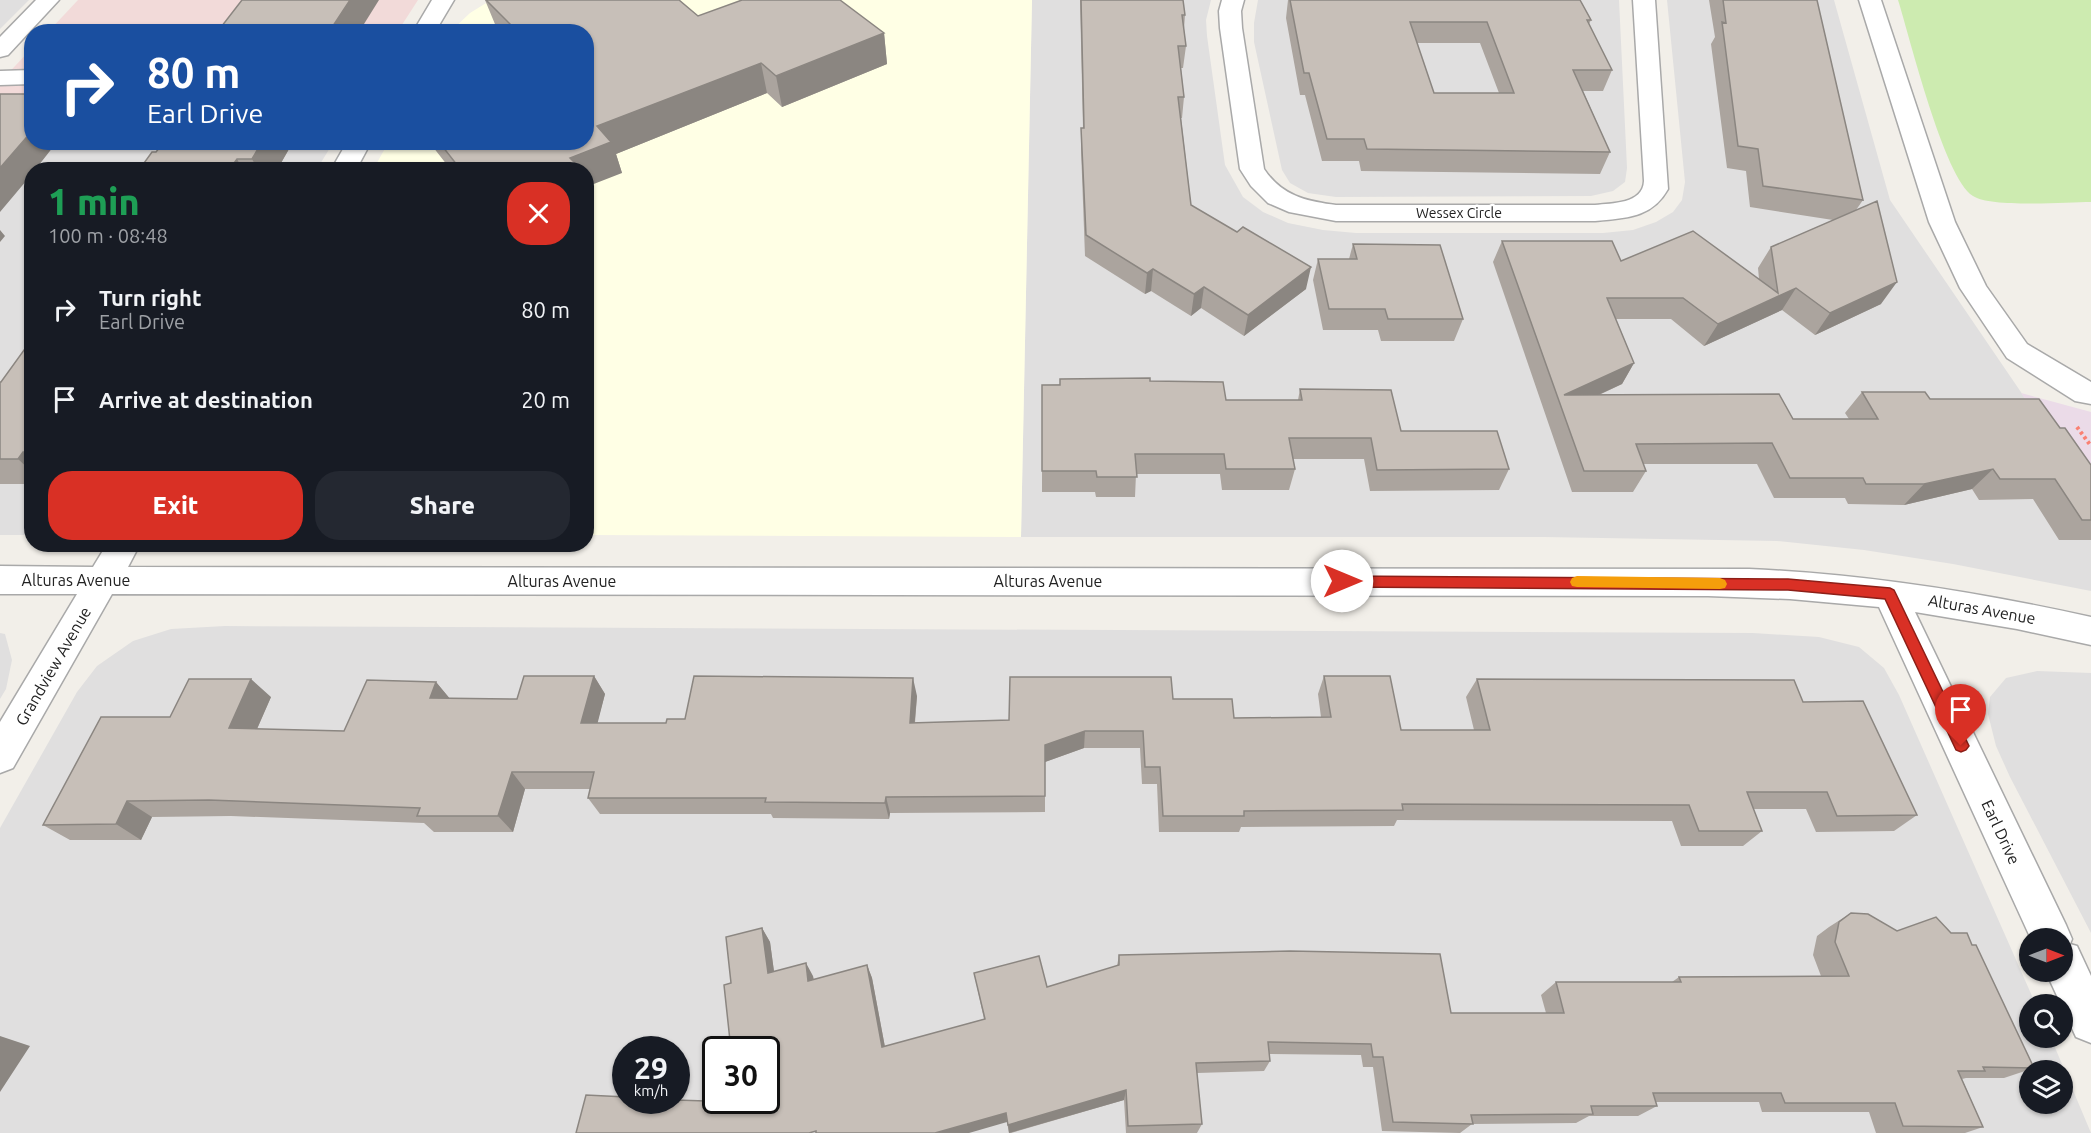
<!DOCTYPE html>
<meta charset="utf-8">
<style>
:root{--surface:#171b24;--page:#242831;--text:#f1f3f6;--muted:#9ea1a6;--accent:#d93025}
body{margin:0;font-family:Ubuntu,sans-serif;background:var(--page);color:var(--text);height:100vh;display:flex;flex-direction:column;font-size:22px;white-space:nowrap}
*{box-sizing:border-box;margin:0}
p{font-size:20px;color:var(--muted)}
.icon{flex:none;width:33px;height:33px;fill:none;stroke:currentColor;stroke-width:2;stroke-linecap:round;stroke-linejoin:round}
.map{position:relative;flex:1;overflow:hidden}
.sheet{position:absolute;left:24px;top:162px;width:570px;height:390px;display:flex;flex-direction:column;background:var(--surface);border-radius:24px;box-shadow:0 2px 4px #0004}
.sheet>*{flex:none}
.banner{position:absolute;left:24px;top:24px;width:570px;height:126px;border-radius:24px;box-shadow:0 2px 4px #0004;background:#1a4fa0;color:#fff;overflow:hidden}
.needle{width:39px;rotate:90deg}
.buttons{position:absolute;left:2019px;top:928px;display:grid;gap:12px}
.buttons a{display:grid;place-items:center;width:54px;height:54px;border-radius:50%;background:var(--surface);box-shadow:0 2px 4px #0004;font-size:30px}
.speed{position:absolute;left:612px;top:1036px;display:flex;gap:12px;font-size:30px;font-weight:700;text-align:center}
.speed>*{display:grid;place-content:center;width:78px;height:78px;border-radius:50%;background:var(--surface);box-shadow:0 2px 4px #0004;line-height:1}
.speed small{font-size:15px;font-weight:400}
.speed .limit{border:3px solid #111;border-radius:9px;background:#fff;color:#111}
.pin{position:absolute;display:grid;place-items:center;width:51px;height:51px;color:#fff;margin:-62px -26px;border-radius:50% 50% 50% 0;rotate:-45deg;box-shadow:0 0 6px #0007}
.pin .icon{rotate:45deg}
.me{position:absolute;width:66px;margin:-33px;rotate:90deg;stroke-linejoin:round;filter:drop-shadow(0 0 4px #0008)}
.turn{display:flex;align-items:center;gap:21px;height:126px;padding:0 24px;font-size:27px}
.turn .icon{width:78px;height:78px;stroke-width:2.5}
.turn b{display:block;font-size:42px;line-height:51px}
.round{display:grid;place-items:center;flex:none;width:63px;height:63px;border-radius:24px;background:var(--page)}
.summary{display:flex;align-items:center;justify-content:space-between;height:102px;padding:0 24px}
h1{font-size:36px;font-weight:800;line-height:45px;color:#1e9e55}
.button{display:flex;gap:12px;margin-top:auto;padding:12px 24px}
.button a{flex:1;height:69px;border-radius:24px;background:var(--accent);color:#fff;font-size:24px;font-weight:800;line-height:69px;text-align:center}
.button a+a{background:var(--page);color:var(--text)}
ul{padding:0;list-style:none}
li{display:flex;align-items:center;gap:18px;height:90px;padding:0 24px}
li div{flex:1}
li b{display:block;font-size:22px}
li em{font-style:normal}
.map>svg:first-child{display:block}
</style>
<div class="map">
<svg width="2091" height="1133" viewBox="0 0 2091 1133">
<rect width="100%" height="100%" fill="#f2efe9"/>
<!-- residential -->
<path fill="#e0dfdf" fill-rule="evenodd" d="M0 0H29L0 29Z
M1032 0H1211L1206 20 1207 36 1225 165 1243 197 1263 212 1288 223 1323 230 1356 233H1603L1633 230 1656 222 1673 212 1682 200 1685 182 1667 0H1834L1890 200 2091 495V591L1953 564 1864 550 1777 541 1544 537H1021Z
M1258 0H1619L1627 168 1625 182 1613 191 1591 196 1336 197 1308 193 1290 183 1282 170 1254 42V23Z
M0 109 32 142 333 143 317 169 32 170 31 535H0Z
M225 626 1753 633 1819 637 1859 647 1884 668 1899 695 2036 1005H2030V1038H2051L2091 1133H0V828L77 692 97 666 133 641 171 629ZM626 1050H676V1101H626ZM716 1050H766V1101H716ZM2030 1071H2062V1104H2030Z
M0 633 5 634 12 660 6 689 0 699Z
M2037 671 2091 673V933L2010 777 1996 746 1988 714 1990 697 2006 678Z"/>
<!-- commercial -->
<path fill="#f2dad9" d="M78 0H418L398 31 48 32Z
M31 49V109H0V82Z"/>
<!-- industrial -->
<path fill="#ebdbe8" d="M2021 393 2091 412V495Z"/>
<!-- education -->
<path fill="#ffffe5" d="M491 0H1032L1021 537 587 535 586 170H373L388 143 586 142V32L451 31 470 13Z"/>
<!-- grass -->
<path fill="#cdebb0" d="M1898 0H2091V202C2066 202 1991 208 1973 196 1944 178 1910 38 1898 0Z"/>
<g fill="none" stroke-linecap="round" stroke-linejoin="round">
<defs>
<path id="minor" d="M36 0H59L8 55 0 57V37Z
M432 0H454L435 32H413Z
M1222 0H1244L1241 11 1242 28 1264 169C1282 196 1306 201 1336 205H1595C1612 203 1643 204 1644 181L1633 0H1655L1668 189C1652 218 1626 218 1595 221H1336L1289 212 1268 203 1251 186 1240 169 1220 28 1219 11Z
M1859 0H1881L1955 222 1986 286 2027 344 2091 382V404L2075 401 2007 358 1960 288 1929 222Z
M32 70V84L0 85V71Z
M347 142H371L356 170H331Z
M107 544H140L128 567 1749 569C1865 574 1978 592 2091 617V645L2017 629 1915 612 2066 925 2072 939 2070 944 2077 946 2091 976V1043L2076 1037 2046 972H2062V939H2031L1879 607 1790 599 1708 596 112 594 13 768 0 773V722L77 594H0V566L93 567Z"/>
</defs>
<!-- minor casing -->
<use href="#minor" stroke="#a9a9a9" stroke-width="3"/>
<!-- path -->
<path stroke="#fa8072" stroke-width="4" stroke-dasharray="3 3" stroke-linecap="butt" d="M2077 427 2091 446"/>
<!-- minor -->
<use href="#minor" fill="#fff" fill-rule="evenodd"/>
</g>
<!-- wall -->
<path fill="#aba49e" fill-rule="evenodd" d="M485 0H679L698 16 884 33 887 64 782 107 767 93 616 154 622 173 586 170H451L433 147 430 142H586V32H500L497 29Z
M1080 0H1183L1185 15 1184 29 1186 46 1183 68H1181L1184 97 1182 118H1181L1191 205 1306 289 1244 336 1201 308 1191 316 1151 291 1145 294 1085 256 1081 149V128H1083Z
M1288 0H1580L1591 20 1589 24 1612 70 1603 91H1583L1610 152 1600 174 1361 171 1359 161H1322L1305 95H1300L1286 18ZM1417 43H1480L1499 93H1434Z
M1709 0H1817L1863 200 1856 210 1881 304 1815 335 1782 310 1704 346 1671 319H1616L1634 363 1622 384 1599 395 1793 419H1849L1845 413 1862 392 1930 399 2060 428 2091 465V540H2059L2033 499 1979 500 1972 489 1904 505 1848 504 1845 498H1774L1757 464H1643L1646 471 1633 492H1572L1493 262 1502 241 1621 261 1759 279 1758 268 1771 247 1833 220 1750 207 1746 171 1727 168 1711 44 1715 37Z
M293 142 277 170H139L156 152Z
M1353 244 1463 319 1454 341H1381L1378 330H1323L1313 280 1318 259H1349Z
M32 339V484H0V382H1Z
M1150 381 1226 400H1298L1300 389 1401 431 1509 469 1499 490 1370 491 1364 459H1293L1295 469 1289 490H1222L1220 474H1136L1135 497H1096L1095 492H1042V385Z
M594 676 605 694 597 723H666L685 719 917 696 915 723 1009 720 1173 699 1234 718 1321 717 1318 694 1324 676 1401 730H1474L1466 697 1477 679 1803 702 1917 815 1894 831 1816 832 1806 809H1753L1762 831 1743 846H1681L1672 821 1397 820 1394 826 1241 827 1239 832H1159L1157 784H1142L1140 748H1084L1045 762V812L890 813 889 819 773 818 771 814H600L588 798 590 789H525L513 832H434L424 823 231 816 152 817 141 840H70L43 825 170 717 271 697 257 729 344 731 436 682 450 699H517Z
M1851 913 2034 1068 2004 1078H1966L1962 1079 1983 1127 1965 1133H1876L1869 1112H1762L1759 1102H1656L1657 1106 1638 1116H1589L1576 1123 1472 1124 1460 1133 1382 1131 1373 1067H1363L1361 1055 1269 1054 1270 1061 1264 1071 1197 1073 1202 1124 1197 1133H1126L1124 1100 1011 1133H1009L1007 1122 736 1102 731 983 762 928 770 942 774 972 813 976 814 980 867 965 872 978 885 1047 984 1019 974 973 1047 987 1117 966 1119 955 1451 1013H1546L1541 995 1556 982H1672L1679 977 1821 976 1813 955 1817 936 1829 927Z"/>
<!-- shaded-wall -->
<path fill="#8b8681" d="M350 0H379L359 32H329Z
M884 33 887 64 782 107 776 76Z
M761 63 767 93 616 154 622 173 586 187V170H563L570 158 597 126Z
M32 131V142H57L35 170H32V174L0 212V168Z
M262 142H293L277 170H258L252 159Z
M237 159 243 170H229Z
M0 230 5 236 0 242Z
M1311 267 1306 289 1244 336 1248 315Z
M1153 269 1151 291 1145 294 1147 273Z
M1897 282 1881 304 1815 335 1830 313Z
M1204 287 1201 308 1191 316 1194 294Z
M1796 288 1782 310 1704 346 1718 324Z
M1634 363 1622 384 1563 411 1564 395Z
M23 452 32 459V472L18 459Z
M1993 469 1972 489 1904 505 1924 484Z
M594 676 605 694 593 741 581 723Z
M913 678 917 696 913 741 910 723Z
M251 679 271 697 250 745 229 728Z
M436 682 451 700 430 698Z
M1085 731 1084 748 1045 762V745Z
M512 772 525 789 513 832 498 816Z
M886 797 890 813 889 819 885 803Z
M127 801 152 817 141 840 116 824Z
M762 928 770 942 776 986 768 973Z
M806 963 813 976 815 994 808 981Z
M867 965 872 978 887 1058 882 1047Z
M0 1036 30 1046 0 1092Z
M1126 1090 1124 1100 1009 1133 1008 1125Z
M1006 1113 1007 1122 969 1133H935Z"/>
<!-- building -->
<path fill="#c7bfb8" stroke="#8b8681" stroke-width="1.5" fill-rule="evenodd" d="M242 0H350L329 32 218 31Z
M486 0H679L698 16 742 0H840L884 33 776 76 761 63 597 126 611 142 570 158 576 164 563 170H461L439 142H586V32H518Z
M1081 0H1183L1185 15H1182L1186 46H1178L1184 97H1178L1191 205 1237 232 1243 227 1311 267 1248 315 1204 287 1194 294 1153 269 1147 273 1086 235 1081 128H1084Z
M1290 0H1580L1591 20H1587L1612 70H1573L1610 152 1367 149 1364 139H1327L1309 73H1304ZM1410 22H1487L1514 93H1434Z
M1723 0H1817L1863 200 1763 186 1758 149 1738 146 1722 22 1726 23Z
M0 94H32V131L0 168Z
M164 142H262L252 159H237L229 170H139L152 152H156Z
M1877 201 1897 282 1830 313 1796 288 1718 324 1683 298H1607L1634 363 1564 395 1779 394 1793 419H1878L1862 392H1925L1930 399H2039L2060 428H2065L2091 465V520H2082L2055 479H2000L1993 469 1924 484H1866L1863 478H1790L1772 443 1636 444 1646 471H1584L1502 241H1612L1621 261 1693 231 1778 293 1771 247Z
M1353 244 1440 245 1463 319H1388L1385 309H1329L1318 259H1357Z
M32 339V452H23L18 459H0V382H1Z
M1150 378V381L1223 382 1226 400H1302L1300 389 1391 390 1401 431H1497L1509 469 1377 470 1371 438H1289L1295 469H1226L1224 454H1135L1137 477H1097L1096 471H1042V385H1060V379Z
M524 676H594L581 723H666L667 719H685L694 676 913 678 910 723 1009 720 1010 677H1171L1173 699H1232L1234 718 1331 717 1324 676H1390L1401 730H1490L1477 679 1794 680 1803 702 1863 701 1917 815 1837 816 1827 792H1747L1762 831H1699L1689 805 1402 804 1403 810 1244 811V816H1163L1160 767H1145L1143 731H1085L1045 745V796L886 797 885 803 765 802 766 798H588L594 772H512L498 816H417L420 808 209 800 127 801 116 824 43 825 101 717H170L189 679H251L229 728 344 731 367 680 436 682 430 698 517 699Z
M1851 913 1868 914 1897 931 1936 917 1951 933H1967L1972 945H1976L2034 1068 1983 1067 1985 1071H1958L1983 1127 1903 1126 1895 1103H1785L1781 1093H1653L1657 1106H1591L1593 1114 1471 1115 1473 1124 1393 1122 1383 1057H1373L1371 1044 1268 1042 1270 1061 1196 1063 1202 1124 1128 1126 1126 1090 1008 1125 1006 1113 935 1133H816V1131L809 1133H576L586 1095 626 1097V1101H676V1100L736 1102V1101H766V1050H731L724 985 731 983 726 937 762 928 768 973 806 963 808 981 867 965 882 1047 985 1019 974 973 1039 956 1047 987 1119 965V955L1290 951 1440 954 1451 1013H1564L1556 982H1681L1679 977 1849 976 1835 942 1839 922Z"/>
<!-- route -->
<path fill="#d93025" stroke="#8d1f18" stroke-width="1.5" d="M1342 576 1788 579 1890 588 1894 590 1896 594 1969 746 1966 750 1961 752 1956 750 1885 599 1788 590 1342 587 1337 585 1335 581 1337 577Z"/>
<!-- slow -->
<path fill="#f59e0b" d="M1577 576 1720 578 1725 580 1727 584 1725 588 1720 589 1577 587 1572 586 1570 582 1572 578Z"/>
<g text-anchor="middle" stroke-width="5" stroke-linejoin="round" paint-order="stroke">
<!-- far-street labels -->
<g font-size="14" fill="#222" stroke="#fff">
<text x="1459" y="218">Wessex Circle</text>
</g>
<!-- street labels -->
<g font-size="16" fill="#222" stroke="#fff">
<text x="76" y="586">Alturas Avenue</text>
<text x="562" y="587">Alturas Avenue</text>
<text x="1048" y="587">Alturas Avenue</text>
<text transform="translate(1982 609) rotate(10)" y="6">Alturas Avenue</text>
<text transform="translate(53 666) rotate(-60)" y="6">Grandview Avenue</text>
<text transform="translate(2001 832) rotate(65)" y="6">Earl Drive</text>
</g>
</g>
</svg>
<div class="buttons">
<a><svg class="needle" viewBox="-14 -14 28 28"><path d="M0-13l5 13h-10z" fill="#e53935"/><path d="M0 13l5-13h-10z" fill="#9ea1a6"/></svg></a>
<a><svg class="icon" aria-label="search" viewBox="0 0 24 24"><circle cx="10" cy="10" r="6"/><path d="M15 15l6 6"/></svg></a>
<a><svg class="icon" aria-label="layers" viewBox="0 0 24 24"><path d="M12 4l9 5-9 5-9-5zM3 14l9 5 9-5"/></svg></a>
</div>
<div class="speed"><div>29<small>km/h</small></div><div class="limit">30</div></div>
<div class="pin" style="left:1961px;top:746px;background:#d93025"><svg class="icon" aria-label="arrive" viewBox="0 0 24 24"><path d="M6 21V4h12l-3 4 3 4H6"/></svg></div>
<svg class="me" style="left:1342px;top:581px" viewBox="-20 -20 40 40"><circle r="19" fill="#fff"/><path d="M0-13L10 11 0 6-10 11z" fill="#d93025"/></svg>
<div class="banner">
<div class="turn"><svg class="icon" aria-label="right" viewBox="0 0 24 24"><path d="M7 20v-9h11M14 6l5 5-5 5"/></svg><div><b>80 m</b>Earl Drive</div></div>
</div>
<section class="sheet">
<div class="summary"><div><h1>1 min</h1><p>100 m · 08:48</p></div><a class="round" style="background:#d93025;color:#fff"><svg class="icon" aria-label="close" viewBox="0 0 24 24"><path d="M6 6l12 12M18 6L6 18"/></svg></a></div>
<ul>
<li><svg class="icon" aria-label="right" viewBox="0 0 24 24"><path d="M7 20v-9h11M14 6l5 5-5 5"/></svg><div><b>Turn right</b><p>Earl Drive</p></div><em>80 m</em></li>
<li><svg class="icon" aria-label="arrive" viewBox="0 0 24 24"><path d="M6 21V4h12l-3 4 3 4H6"/></svg><div><b>Arrive at destination</b></div><em>20 m</em></li>
</ul>
<div class="button"><a>Exit</a><a>Share</a></div>
</section>
</div>
